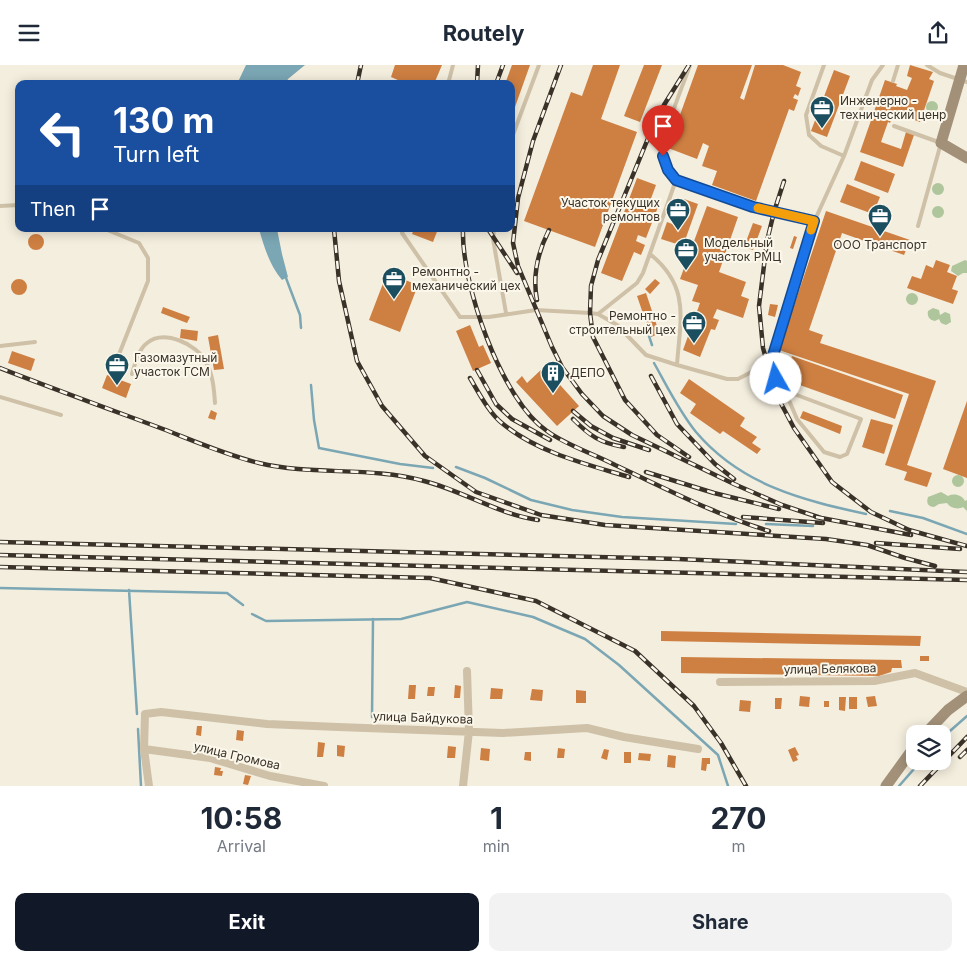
<!DOCTYPE html>
<meta charset="utf-8">
<style>
:root{--surface:#fff;--page:#f2f2f3;--text:#1f2937;--muted:#747a83;--accent:#111827}
body{margin:0;font-family:Inter,sans-serif;background:var(--page);color:var(--text);height:100vh;display:flex;flex-direction:column;font-size:19px;white-space:nowrap}
*{box-sizing:border-box;margin:0}
p{font-size:16px;color:var(--muted)}
.icon{flex:none;width:28px;height:28px;fill:none;stroke:currentColor;stroke-width:2;stroke-linecap:round;stroke-linejoin:round}
.map{position:relative;height:721px;overflow:hidden}
.panel{display:flex;flex-direction:column;background:var(--surface);flex:1}
.panel>*{flex:none}
.guide{position:absolute;left:15px;top:15px;width:500px;height:152px;border-radius:10px;box-shadow:0 2px 12px #0003;background:#1a4fa0;color:#fff;overflow:hidden}
.fabs{position:absolute;left:906px;top:660px;display:grid;gap:10px}
.fabs a{display:grid;place-items:center;width:45px;height:45px;border-radius:10px;background:var(--surface);box-shadow:0 2px 12px #0003;font-size:25px}
.pin{position:absolute;display:grid;place-items:center;width:42px;height:42px;color:#fff;margin:-51px -21px;border-radius:50% 50% 50% 0;rotate:-45deg;box-shadow:0 0 5px #0007}
.pin .icon{rotate:45deg}
.me{position:absolute;width:55px;margin:-28px;rotate:353deg;stroke-linejoin:round;filter:drop-shadow(0 0 4px #0008)}
.turn{display:flex;align-items:center;gap:18px;height:105px;padding:0 15px;font-size:22px}
.turn .icon{width:65px;height:65px;stroke-width:2.5}
.turn b{display:block;font-size:35px;line-height:42px}
.then{display:flex;align-items:center;height:48px;padding:0 15px;background:#0003;gap:10px;font-size:19px}
.eta{display:flex;justify-content:space-evenly;align-items:center;height:85px;text-align:center}
.eta b{font-size:30px;font-weight:700;line-height:35px}
.action{display:flex;gap:10px;margin-top:auto;padding:10px 15px}
.action a{flex:1;height:58px;border-radius:10px;background:var(--accent);color:#fff;font-size:20px;font-weight:700;line-height:58px;text-align:center}
.action a+a{background:var(--page);color:var(--text)}
header{display:flex;justify-content:space-between;align-items:center;height:65px;padding:0 15px;background:var(--surface);font-size:22px;font-weight:700}
.map>svg:first-child{display:block}
</style>
<header><svg class="icon" aria-label="menu" viewBox="0 0 24 24"><path d="M4 6h16M4 12h16M4 18h16"/></svg>Routely<svg class="icon" aria-label="share" viewBox="0 0 24 24"><path d="M12 15V3M7 8l5-5 5 5M5 13v7h14v-7"/></svg></header>
<div class="map">
<svg width="967" height="721" viewBox="0 0 967 721">
<rect width="100%" height="100%" fill="#f4eede"/>
<!-- green -->
<path fill="#afc59c" d="M926 42a6 6 0 1 1 12 0a6 6 0 1 1-12 0Z
M932 124a6 6 0 1 1 12 0a6 6 0 1 1-12 0Z
M932 147a6 6 0 1 1 12 0a6 6 0 1 1-12 0Z
M965 195 967 196V208H963L958 211 951 206 952 201Z
M906 234a6 6 0 1 1 12 0a6 6 0 1 1-12 0Z
M933 243 939 245 940 250 945 247 950 249 951 257 946 260 941 258 939 254 935 256C929 255 927 251 928 246Z
M952 416a6 6 0 1 1 12 0a6 6 0 1 1-12 0Z
M941 427 948 431C954 428 962 430 965 436L967 435V446L963 442C958 445 950 443 947 438L939 439 934 442C928 442 926 438 928 432Z"/>
<!-- water -->
<path fill="#7ba6b4" d="M246 0H305L288 14 286 19H237Z
M259 164H277L282 189 288 212 282 215C270 201 264 182 259 164Z"/>
<g fill="none" stroke-linecap="round" stroke-linejoin="round">
<!-- stream -->
<path stroke="#7ba6b4" stroke-width="2.5" d="M286 213 300 250 301 263
M648 268 652 280
M654 298C667 321 679 346 696 367 741 420 802 435 866 449
M311 320 314 355 319 383 400 399 433 403
M456 402 485 413 531 435 572 445 622 452 736 459
M890 446 923 453 967 469
M766 459 813 461
M0 523 227 528 243 540
M129 525 137 649
M252 549 266 556 401 554 467 537 533 552 585 574 619 600 718 690 728 721
M372 652 373 554
M138 664 141 721
M942 673 967 651
M899 721 921 696"/>
</g>
<!-- building -->
<path fill="#ce7f42" d="M395 0H442L434 19H407L391 12Z
M512 0H530L515 42 511 40V19H505Z
M593 0H620L601 54 637 67 595 182 524 156 571 27 582 31Z
M644 0H662L640 57 624 51Z
M698 0H752L740 33 744 35 755 0H783L801 7 796 21 801 23 798 31 795 29 793 33 798 35 794 46 789 44 756 136 712 120 717 106 702 101 709 81 703 78 697 94 668 83Z
M910 0 933 7 929 14 934 16 920 57 887 45 885 50 889 52 890 49 893 50 890 58 888 57 881 77 901 84 906 67 914 70 903 102 860 87 885 15 897 19 896 21 907 25 912 13 907 11Z
M834 5 850 11 827 72 811 66Z
M861 96 895 109 888 128 854 115Z
M637 113 656 120 649 139 658 142 646 173 638 170 636 176 645 180 641 190 634 187 622 216 601 208Z
M847 119 880 132 873 149 840 137Z
M684 134 698 139 683 181 661 174 667 157 675 160Z
M707 141 738 152 719 207 746 217 741 231 749 234 743 253 717 244 713 253 719 255 715 265 711 264 700 292 683 285 700 238 692 236 698 220 680 214Z
M826 146 910 175 904 190 842 168 809 265 823 270 820 278 936 316 907 400 932 408 927 422 904 415 907 407 885 400 909 329 779 285Z
M753 158 762 161 753 185 744 182Z
M414 164H438L433 177 412 169Z
M28 177a8 8 0 1 1 16 0a8 8 0 1 1-16 0Z
M794 171 797 172 793 184 790 183Z
M936 195 950 200 947 207 957 211 952 224 958 226 953 239 907 223 912 211 921 214 926 200 933 203Z
M387 208 418 220 400 267 369 255Z
M11 222a8 8 0 1 1 16 0a8 8 0 1 1-16 0Z
M655 214 660 218 650 229 645 224Z
M646 228 658 264 655 265 656 270 651 272 637 231Z
M770 239 778 240 775 252 768 250Z
M163 242 190 252 187 258 161 248Z
M470 260 479 282 483 280 491 298 473 306 456 266Z
M181 264 198 266 197 276 180 273Z
M218 270 224 304 214 305 208 272Z
M12 286 35 294 31 306 8 298Z
M792 291 903 330 895 354 783 314Z
M544 302 579 341 557 361 516 317 522 311 527 318Z
M107 310 131 319 126 333 102 323Z
M689 314 745 353 740 361 757 372 752 378 761 384 757 389 723 366 720 369 690 348 696 339 680 328Z
M967 336V413L943 404Z
M211 345 217 348 215 355 208 353Z
M803 346 842 361 840 369 800 353Z
M871 354 893 360 884 389 862 382Z
M661 566 921 571 920 581 661 576Z
M920 591H929V596H920Z
M681 592 901 595 902 603H892L891 607 879 611 681 608Z
M409 620H416L415 634H408Z
M455 620 461 621 460 633H454Z
M428 622H435L434 631H427Z
M491 623 503 624 502 634H490Z
M532 624 543 625 542 636 530 635Z
M576 625 586 626V638H576Z
M800 631 810 632 809 642 799 641Z
M875 631 877 641 868 642 866 632Z
M839 632H846L845 646 839 645Z
M849 632H857V644H849Z
M775 633H782L781 644H775Z
M740 635 751 636 750 647 739 646Z
M824 636H829V642H824Z
M197 661H202L201 671 196 670Z
M237 665 244 666 243 676 236 675Z
M318 677 325 678 323 692H317Z
M337 680 345 681 344 692 337 691Z
M448 681 456 682 455 693H447Z
M795 682 799 690 796 691 798 695 793 697 788 685Z
M481 683 490 684 489 696 480 695Z
M558 683 565 684 564 693H557Z
M604 684 609 685 607 695 601 693Z
M525 687H531V696L524 695Z
M624 687H631V698H624Z
M639 688 651 689 650 696 638 695Z
M668 690 676 691 675 703 667 702Z
M702 693H710V699H707L706 706 701 705Z
M215 702 221 703 220 706H223L222 711 214 710Z
M245 710 251 711 248 720 243 719Z"/>
<g fill="none" stroke-linecap="round" stroke-linejoin="round">
<!-- lane -->
<path stroke="#cec1a8" stroke-width="4" d="M690 0C683 21 661 71 663 91 665 101 670 108 676 115L753 142 814 157
M824 0 806 50 809 70 821 81 844 91
M927 0 940 8 967 17
M893 16 898 0
M448 19 453 0
M894 61 941 78 918 161
M511 75 539 0
M0 141 19 140
M105 164 139 178 148 193V216L114 302
M404 164 402 168 460 252H489L536 245 590 248 598 249 617 260 646 290 677 300 727 314H738L771 297 814 157 844 91 872 15 883 0
M494 164 493 174 506 248
M650 189C691 222 680 255 677 300
M598 249 637 218 643 208 676 115
M0 281 35 277
M771 297 776 314 794 329 861 354 847 389 840 392 824 387 797 354 782 319
M132 309C135 299 138 285 147 278 164 264 197 279 206 297 213 310 214 324 215 338
M0 332 61 350"/>
<!-- street -->
<path stroke="#cec1a8" stroke-width="8" d="M720 617 874 616 915 608 967 627
M144 684 210 693 270 711 324 721
M149 721 144 684 145 649 161 647 267 659 338 662 503 668 587 663 624 672 698 684
M463 721 469 666 467 606"/>
<!-- secondary -->
<path stroke="#a29079" stroke-width="11" d="M964 0 941 78 967 93
M925 669 948 645 967 631
M886 721 915 681"/>
<defs>
<path id="rail" d="M561 0 533 76 518 133 513 178 518 201 552 282 562 302 582 329 603 351 632 370 734 419 782 440 821 453
M689 0 664 40 649 71 598 195 591 221 590 248 593 272 625 335 657 370 689 392
M357 19 361 0
M477 19 478 0
M496 19 503 0
M784 116 774 147 767 176 759 241 763 283 776 329 794 363 832 417 871 447 909 465 967 481
M334 164 339 216 357 296 382 341 425 391 476 427 541 450 605 460 826 474 867 480 905 493 935 501
M463 164C461 218 501 335 547 366 566 380 594 389 615 400 665 423 716 450 769 466
M488 164 517 208
M537 235C532 210 538 187 549 165
M0 303C54 324 109 344 163 364 194 376 226 390 259 398 313 411 370 401 424 416 463 426 498 449 538 455
M477 305 496 339 512 354 550 375
M651 311 677 359 715 399 734 414
M470 313C479 328 489 348 503 359 539 388 586 399 629 412
M573 346 591 361 613 373 649 385
M573 354C590 371 600 378 624 382
M646 407 714 428 779 444
M743 452 823 458
M816 452 911 470
M0 477 678 494 967 507
M876 478 960 484
M0 490 967 515
M0 502 430 513 536 536 635 586 694 641 721 678 746 721
M960 692 967 685
M920 721 967 672"/>
</defs>
<!-- rail casing -->
<use href="#rail" stroke="#3a3229" stroke-width="4.5"/>
<!-- rail -->
<use href="#rail" stroke="#fbf7eb" stroke-width="2.5" stroke-dasharray="8" stroke-linecap="butt"/>
</g>
<g fill="none" stroke-linecap="round" stroke-linejoin="round">
<defs>
<path id="route" d="M663 91 668 105 676 115 753 142 814 156 771 297 776 314"/>
</defs>
<!-- route casing -->
<use href="#route" stroke="#114b97" stroke-width="12"/>
<!-- route -->
<use href="#route" stroke="#1a73e8" stroke-width="9"/>
<!-- slow -->
<path stroke="#f59e0b" stroke-width="9" d="M758 143 814 156 811 165"/>
</g>
<!-- icons -->
<defs>
<symbol id="office-pin" viewBox="-11 -11 22 30"><path d="M0 17L-7.5 6A9.5 9.5 0 1 1 7.5 6Z" fill="#1b4e5f" stroke="#fbf7eb"/><path d="M-6-3h4V-5.5h4V-3h4V5H-6ZM-1-4.5V-3h2v-1.5ZM-6 0V1H6V0Z" fill="#fff"/></symbol>
<symbol id="building-pin" viewBox="-11 -11 22 30"><path d="M0 17L-7.5 6A9.5 9.5 0 1 1 7.5 6Z" fill="#1b4e5f" stroke="#fbf7eb"/><path d="M-4-6H4V6H1V3H-1V6H-4ZM-2.5-4.3h1.7v1.8h-1.7ZM.8-4.3h1.7v1.8H.8ZM-2.5-1h1.7V.8h-1.7ZM.8-1h1.7V.8H.8Z" fill="#fff"/></symbol>
</defs>
<g fill-rule="evenodd">
<use href="#office-pin" x="808" y="29" width="28" height="38"/>
<use href="#office-pin" x="664" y="131" width="28" height="38"/>
<use href="#office-pin" x="866" y="137" width="28" height="38"/>
<use href="#office-pin" x="672" y="171" width="28" height="38"/>
<use href="#office-pin" x="380" y="200" width="28" height="38"/>
<use href="#office-pin" x="680" y="244" width="28" height="38"/>
<use href="#office-pin" x="103" y="286" width="28" height="38"/>
<use href="#building-pin" x="539" y="294" width="28" height="38"/>
</g>
<g text-anchor="middle" stroke-width="4" stroke-linejoin="round" paint-order="stroke">
<!-- poi labels -->
<g font-size="12" fill="#3a3229" stroke="#fbf7eb" text-anchor="start">
<text x="840" y="40">Инженерно -<tspan x="840" dy="14">технический ценр</tspan></text>
<text x="660" y="142" text-anchor="end">Участок текущих<tspan x="660" dy="14">ремонтов</tspan></text>
<text x="704" y="182">Модельный<tspan x="704" dy="14">участок РМЦ</tspan></text>
<text x="880" y="184" text-anchor="middle">ООО Транспорт</text>
<text x="412" y="211">Ремонтно -<tspan x="412" dy="14">механический цех</tspan></text>
<text x="676" y="255" text-anchor="end">Ремонтно -<tspan x="676" dy="14">строительный цех</tspan></text>
<text x="134" y="297">Газомазутный<tspan x="134" dy="14">участок ГСМ</tspan></text>
<text x="570" y="312">ДЕПО</text>
</g>
<!-- street labels -->
<g font-size="12" fill="#3a3229" stroke="#fbf7eb">
<text transform="translate(830 604) rotate(-1)" y="4">улица Белякова</text>
<text transform="translate(423 653) rotate(2)" y="4">улица Байдукова</text>
<text transform="translate(237 691) rotate(13)" y="4">улица Громова</text>
</g>
</g>
</svg>
<div class="fabs">
<a><svg class="icon" aria-label="layers" viewBox="0 0 24 24"><path d="M12 4l9 5-9 5-9-5zM3 14l9 5 9-5"/></svg></a>
</div>
<div class="pin" style="left:663px;top:91px;background:#d93025"><svg class="icon" aria-label="arrive" viewBox="0 0 24 24"><path d="M6 21V4h12l-3 4 3 4H6"/></svg></div>
<svg class="me" style="left:776px;top:314px" viewBox="-20 -20 40 40"><circle r="19" fill="#fff"/><path d="M0-13L10 11 0 6-10 11z" fill="#1a73e8"/></svg>
<div class="guide">
<div class="turn"><svg class="icon" aria-label="left" viewBox="0 0 24 24"><path d="M17 20v-9H6M10 6l-5 5 5 5"/></svg><div><b>130 m</b>Turn left</div></div>
<div class="then">Then<svg class="icon" aria-label="arrive" viewBox="0 0 24 24"><path d="M6 21V4h12l-3 4 3 4H6"/></svg></div>
</div>
</div>
<section class="panel">
<div class="eta">
<div><b>10:58</b><p>Arrival</p></div>
<div><b>1</b><p>min</p></div>
<div><b>270</b><p>m</p></div>
</div>
<div class="action"><a>Exit</a><a>Share</a></div>
</section>
